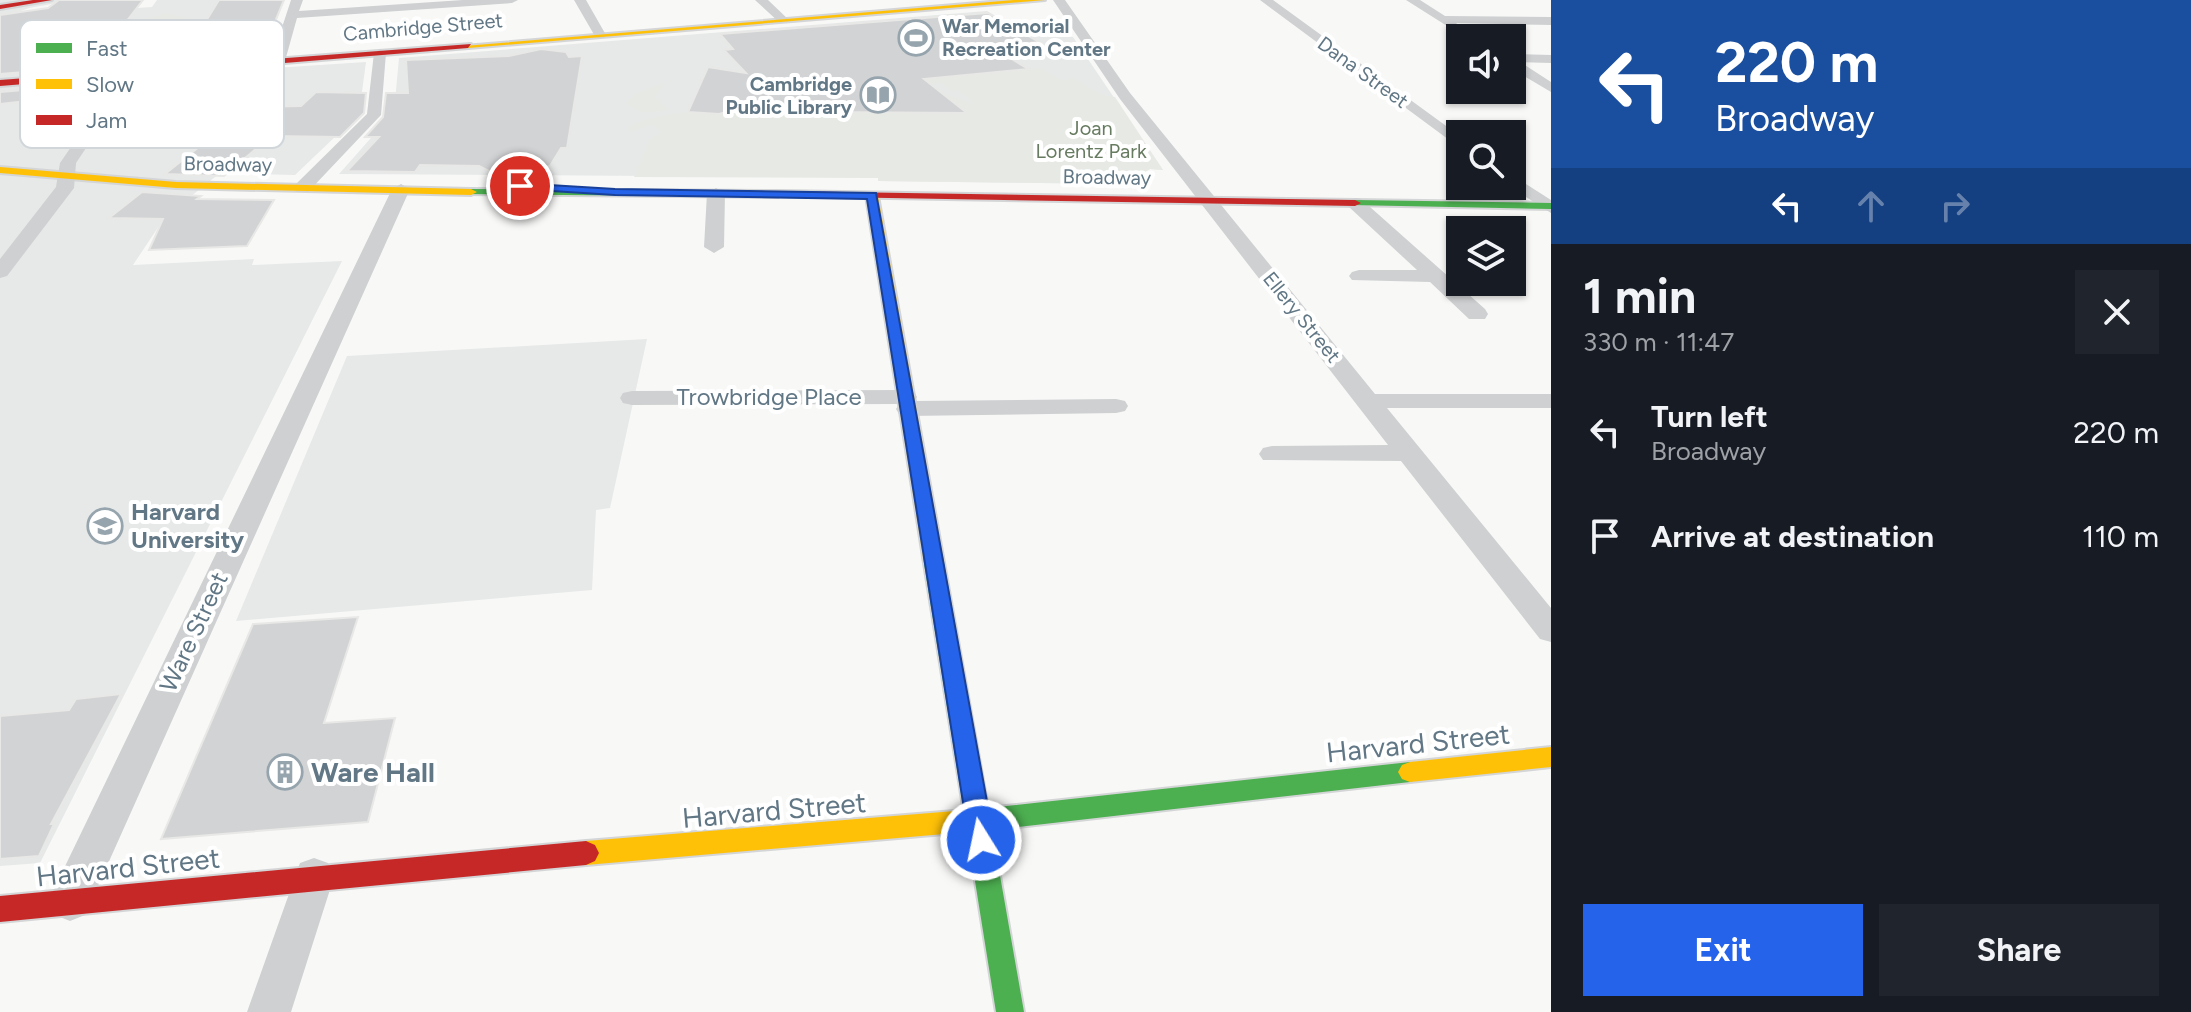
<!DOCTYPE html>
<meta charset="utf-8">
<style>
:root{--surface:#171b24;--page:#20242c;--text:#f1f3f6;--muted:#9ea1a6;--accent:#2563eb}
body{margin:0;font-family:Figtree,sans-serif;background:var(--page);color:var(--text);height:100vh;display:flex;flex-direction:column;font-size:30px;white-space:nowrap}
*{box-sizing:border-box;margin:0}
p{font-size:26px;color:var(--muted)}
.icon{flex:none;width:44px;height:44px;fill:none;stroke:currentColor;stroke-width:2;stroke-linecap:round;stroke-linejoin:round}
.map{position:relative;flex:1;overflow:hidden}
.details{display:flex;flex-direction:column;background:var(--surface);width:640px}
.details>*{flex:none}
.banner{background:#1a4fa0;color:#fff;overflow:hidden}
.buttons{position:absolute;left:1446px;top:24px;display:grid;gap:16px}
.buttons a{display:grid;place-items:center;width:80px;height:80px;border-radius:0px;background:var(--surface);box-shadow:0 2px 6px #0004;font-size:40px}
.pin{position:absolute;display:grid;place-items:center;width:68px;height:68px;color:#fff;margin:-34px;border:4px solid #fff;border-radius:50%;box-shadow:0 2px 8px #0007}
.me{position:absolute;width:88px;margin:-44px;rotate:350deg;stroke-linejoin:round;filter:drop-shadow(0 0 6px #0008)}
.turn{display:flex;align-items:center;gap:28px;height:168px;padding:0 32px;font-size:36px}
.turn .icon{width:104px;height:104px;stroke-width:2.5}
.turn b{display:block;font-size:56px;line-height:68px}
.lanes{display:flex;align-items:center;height:76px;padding:0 32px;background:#0003;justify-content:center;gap:40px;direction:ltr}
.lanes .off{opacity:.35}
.round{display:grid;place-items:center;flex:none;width:84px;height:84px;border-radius:0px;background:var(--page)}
.headline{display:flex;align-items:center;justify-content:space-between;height:136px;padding:0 32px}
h1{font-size:48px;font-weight:700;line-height:60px}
.cta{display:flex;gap:16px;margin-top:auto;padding:16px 32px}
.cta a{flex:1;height:92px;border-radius:0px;background:var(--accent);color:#fff;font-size:32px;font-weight:700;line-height:92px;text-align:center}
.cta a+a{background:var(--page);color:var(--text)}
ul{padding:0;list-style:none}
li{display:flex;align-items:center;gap:24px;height:104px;padding:0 32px}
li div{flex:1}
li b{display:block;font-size:30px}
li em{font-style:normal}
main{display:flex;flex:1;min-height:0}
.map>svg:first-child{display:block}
</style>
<main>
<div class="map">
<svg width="1551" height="1012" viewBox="0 0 1551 1012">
<rect width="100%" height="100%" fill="#f8f8f7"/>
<!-- built -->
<path fill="#e6e9e8" d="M0 0H74L29 8 15 13V16L152 7 157 0H284L259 69 366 62 359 114 295 175 220 173 165 217 133 265 254 259 252 265 342 261 40 863 0 866Z
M987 11 1030 36 1073 37 1163 170 1150 169 1130 180 1132 184 878 181V178L816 177 339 174 394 112 399 58Z
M647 339 610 508 596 510 592 590 236 621 347 356Z"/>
<!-- green -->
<path fill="#e7eae4" d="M165 13 202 21 177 32 135 30 138 22Z
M1040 68 1061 80 1075 79 1101 95 1115 97 1163 170 1150 169 1130 180 1132 184 878 181V178L634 177 650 139 661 133 653 125 628 132 631 125C648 118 671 113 690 112 702 112 719 117 728 111H786L820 105 821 112 966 113 943 93 976 105 957 90 951 91 941 83 931 84 924 79Z
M665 83 655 97 668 109 666 111 642 112 627 105V101L639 92Z"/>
<!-- building -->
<path fill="#d2d3d4" stroke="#e8e8e6" stroke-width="2" d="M59 0H143L112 40 167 35 168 41 111 65 0 74V15L48 8Z
M219 0H284L262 53 163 61 183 34H198Z
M988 13 1039 42 993 47 1028 69 924 79 967 113 821 112 820 105 786 111H730L719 114 688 112 708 67 746 73 724 50 733 49 720 34Z
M541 49 566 52 569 57 582 56 567 148H561L550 166 511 174 491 172 479 166 420 165 415 172 347 171 379 137H365L383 117 386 93H408L406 60 509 56Z
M60 87 27 101 0 104V92Z
M316 92 366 93 364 113 340 137 271 136 224 176 165 174 249 107 301 106Z
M142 192 201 196 197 199 274 200 247 246 149 250 163 219 109 218Z
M358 617 324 723 395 718 368 822 161 839 253 624Z
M121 694 51 824H54L39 856 0 859V716L69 710 76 699Z"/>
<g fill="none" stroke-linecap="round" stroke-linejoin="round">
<defs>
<path id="fast" d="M471 189 778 191 784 194 778 197 467 194 465 192Z
M1355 200 1551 203V209L1351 205V201Z
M933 550 940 552 943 557 988 808 1410 762 1418 765 1422 772 1418 779 1410 782 992 830 1024 1012H996L923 557 926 552Z"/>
<path id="slow" d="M1014 0H1045L468 48 464 46Z
M0 167 176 182 471 189 477 192 471 195 176 188 0 173Z
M872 193 878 196 943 557 940 562H926L923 557 866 196Z
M1551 747V767L1410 782 1402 779 1398 772 1402 765 1410 762Z
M979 809 988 812 991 820 988 828 979 831 586 865 577 861 573 853 577 845 586 841Z"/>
<path id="jam" d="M33 0H52L0 9V5Z
M471 44 468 48 0 86V80Z
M778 191 1355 200 1361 203 1355 206 774 196V192Z
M586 841 595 845 599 853 595 861 586 865 0 922V896Z"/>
</defs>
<!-- fast casing -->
<use href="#fast" stroke="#d4d5d6" stroke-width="4"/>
<!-- slow casing -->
<use href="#slow" stroke="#d4d5d6" stroke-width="4"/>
<!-- jam casing -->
<use href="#jam" stroke="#d4d5d6" stroke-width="4"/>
<!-- street -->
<path fill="#ced0d1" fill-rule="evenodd" d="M291 0H303L299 11 463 0H518L512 3 297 18 285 61 278 65 271 61Z
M574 0H586L606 35 604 38H596Z
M755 0H768L790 21 780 23Z
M1053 0H1065L1130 93 1375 394H1551V408H1387L1551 608V642L1540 639 1401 461 1263 460 1259 454 1263 448 1272 446 1388 445 1120 99Z
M1260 0H1273L1460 136V148Z
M1406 0H1420L1445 16 1551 17V25L1456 23 1461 27 1455 31Z
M380 49 386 53 381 115 308 192H296L293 188 296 184 367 114 374 53Z
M1512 54 1551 55V63L1520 62 1551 82V92L1512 69Z
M124 70 136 73 76 163 74 188 7 276 0 278V259L56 187 60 163Z
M1512 175 1551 200V213L1509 186H1512Z
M401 184 410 189 85 915 70 921 55 915 49 901 55 887 392 189Z
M716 188 725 193 724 247 714 253 704 247 707 193Z
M1355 198 1361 199 1485 309 1488 314 1485 319H1469L1430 282 1352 280 1349 276 1352 272 1359 270H1417L1349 207 1346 203Z
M905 390 914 392 917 397 914 401 1116 399 1125 401 1128 406 1125 411 1116 413 908 416 899 414 896 409 899 404 632 405 623 403 620 398 623 393 632 391Z
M314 858 328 863 334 877 291 1012H247L300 863Z"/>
<!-- fast -->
<use href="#fast" fill="#4caf50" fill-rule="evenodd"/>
<!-- slow -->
<use href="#slow" fill="#ffc107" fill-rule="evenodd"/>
<!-- jam -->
<use href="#jam" fill="#c62828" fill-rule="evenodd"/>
</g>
<!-- route -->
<path fill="#2563eb" stroke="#184099" stroke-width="2" d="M516 183 615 189 876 193 994 840 990 849 981 852 972 849 969 840 867 199 615 195 520 189 514 186Z"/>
<!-- icons -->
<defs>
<symbol id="stadium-ring" viewBox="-11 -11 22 22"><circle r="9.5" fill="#fff" stroke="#96a4ad" stroke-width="1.5"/><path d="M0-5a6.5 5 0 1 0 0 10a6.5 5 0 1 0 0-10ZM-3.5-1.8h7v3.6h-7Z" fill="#96a4ad"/></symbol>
<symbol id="library-ring" viewBox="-11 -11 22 22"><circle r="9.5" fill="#fff" stroke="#96a4ad" stroke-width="1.5"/><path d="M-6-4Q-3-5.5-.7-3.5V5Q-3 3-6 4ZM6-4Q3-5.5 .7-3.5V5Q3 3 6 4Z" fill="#96a4ad"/></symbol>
<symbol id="university-ring" viewBox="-11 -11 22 22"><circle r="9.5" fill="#fff" stroke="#96a4ad" stroke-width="1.5"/><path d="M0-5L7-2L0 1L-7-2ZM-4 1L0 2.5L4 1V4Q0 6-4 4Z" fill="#96a4ad"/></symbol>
<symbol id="building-ring" viewBox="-11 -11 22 22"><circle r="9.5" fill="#fff" stroke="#96a4ad" stroke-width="1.5"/><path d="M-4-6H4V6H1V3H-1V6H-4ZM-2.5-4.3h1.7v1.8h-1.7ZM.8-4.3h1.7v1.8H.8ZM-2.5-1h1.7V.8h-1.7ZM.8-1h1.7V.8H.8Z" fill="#96a4ad"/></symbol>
</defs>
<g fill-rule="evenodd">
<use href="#stadium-ring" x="896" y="18" width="40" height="40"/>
<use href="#library-ring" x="858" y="75" width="40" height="40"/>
<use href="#university-ring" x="85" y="506" width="40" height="40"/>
<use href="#building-ring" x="265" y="752" width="40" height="40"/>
</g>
<g text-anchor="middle" stroke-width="8" stroke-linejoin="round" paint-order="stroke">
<!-- far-poi labels -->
<g font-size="20" font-weight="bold" fill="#617785" stroke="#fff" text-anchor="start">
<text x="942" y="33">War Memorial<tspan x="942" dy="23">Recreation Center</tspan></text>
<text x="852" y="91" text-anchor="end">Cambridge<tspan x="852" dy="23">Public Library</tspan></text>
</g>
<!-- far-street labels -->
<g font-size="20" fill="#617785" stroke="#fff">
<text transform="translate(423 27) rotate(-5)" y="7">Cambridge Street</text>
<text transform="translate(1363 72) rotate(36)" y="7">Dana Street</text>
<text transform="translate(228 164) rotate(1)" y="7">Broadway</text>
<text transform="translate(1107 177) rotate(1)" y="7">Broadway</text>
<text transform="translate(1302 317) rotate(51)" y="7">Ellery Street</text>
</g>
<!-- far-park labels -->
<g font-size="20" fill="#677b60" stroke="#fff">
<text x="1091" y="135">Joan<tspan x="1091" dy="23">Lorentz Park</tspan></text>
</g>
<!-- street labels -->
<g font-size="24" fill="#617785" stroke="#fff">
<text x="769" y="405">Trowbridge Place</text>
<text transform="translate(194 632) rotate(-65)" y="8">Ware Street</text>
</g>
<!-- poi labels -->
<g font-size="24" font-weight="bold" fill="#617785" stroke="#fff" text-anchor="start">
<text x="131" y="520">Harvard<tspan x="131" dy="28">University</tspan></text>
</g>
<!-- near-street labels -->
<g font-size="28" fill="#617785" stroke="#fff">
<text transform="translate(1418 743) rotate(-6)" y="10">Harvard Street</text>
<text transform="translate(774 810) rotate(-5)" y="10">Harvard Street</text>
<text transform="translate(128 867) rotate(-6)" y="10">Harvard Street</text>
</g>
<!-- near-poi labels -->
<g font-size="28" font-weight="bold" fill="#617785" stroke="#fff" text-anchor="start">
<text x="311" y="782">Ware Hall</text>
</g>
</g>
<!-- legend -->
<rect x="20" y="20" width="264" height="128" rx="12" fill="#fff" stroke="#d0d6da" stroke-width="2"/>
<rect x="36" y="43" width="36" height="10" fill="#4caf50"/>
<rect x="36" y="79" width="36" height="10" fill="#ffc107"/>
<rect x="36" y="115" width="36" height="10" fill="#c62828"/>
<g font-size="22" fill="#617785">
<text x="86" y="56">Fast</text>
<text x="86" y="92">Slow</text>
<text x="86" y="128">Jam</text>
</g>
</svg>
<div class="buttons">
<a><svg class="icon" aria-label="sound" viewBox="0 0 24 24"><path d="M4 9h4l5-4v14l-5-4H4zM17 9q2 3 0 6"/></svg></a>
<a><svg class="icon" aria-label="search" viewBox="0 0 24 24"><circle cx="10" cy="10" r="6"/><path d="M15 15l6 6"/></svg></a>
<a><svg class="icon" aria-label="layers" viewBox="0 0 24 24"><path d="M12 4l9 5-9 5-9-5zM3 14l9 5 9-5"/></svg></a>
</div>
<div class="pin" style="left:520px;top:186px;background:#d93025"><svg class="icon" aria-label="arrive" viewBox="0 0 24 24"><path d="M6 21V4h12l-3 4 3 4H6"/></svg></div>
<svg class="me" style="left:981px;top:840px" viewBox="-20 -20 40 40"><circle r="17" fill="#2563eb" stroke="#fff" stroke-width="3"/><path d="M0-11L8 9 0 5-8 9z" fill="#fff"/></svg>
</div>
<section class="details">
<div class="banner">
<div class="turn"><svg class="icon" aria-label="left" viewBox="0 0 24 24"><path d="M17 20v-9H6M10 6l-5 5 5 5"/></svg><div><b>220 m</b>Broadway</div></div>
<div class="lanes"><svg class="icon" aria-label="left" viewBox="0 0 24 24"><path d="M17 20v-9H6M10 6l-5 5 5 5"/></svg><svg class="icon off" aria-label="ahead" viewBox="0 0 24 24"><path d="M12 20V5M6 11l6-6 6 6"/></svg><svg class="icon off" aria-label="right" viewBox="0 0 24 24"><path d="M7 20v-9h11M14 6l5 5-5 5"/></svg></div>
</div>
<div class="headline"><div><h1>1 min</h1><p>330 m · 11:47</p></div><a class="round"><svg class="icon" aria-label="close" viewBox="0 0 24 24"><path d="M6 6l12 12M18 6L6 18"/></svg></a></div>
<ul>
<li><svg class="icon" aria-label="left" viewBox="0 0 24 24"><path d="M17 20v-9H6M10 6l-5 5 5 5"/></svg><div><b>Turn left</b><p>Broadway</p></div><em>220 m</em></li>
<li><svg class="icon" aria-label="arrive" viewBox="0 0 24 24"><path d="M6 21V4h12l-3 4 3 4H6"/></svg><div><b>Arrive at destination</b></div><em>110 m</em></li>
</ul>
<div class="cta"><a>Exit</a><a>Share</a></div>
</section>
</main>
